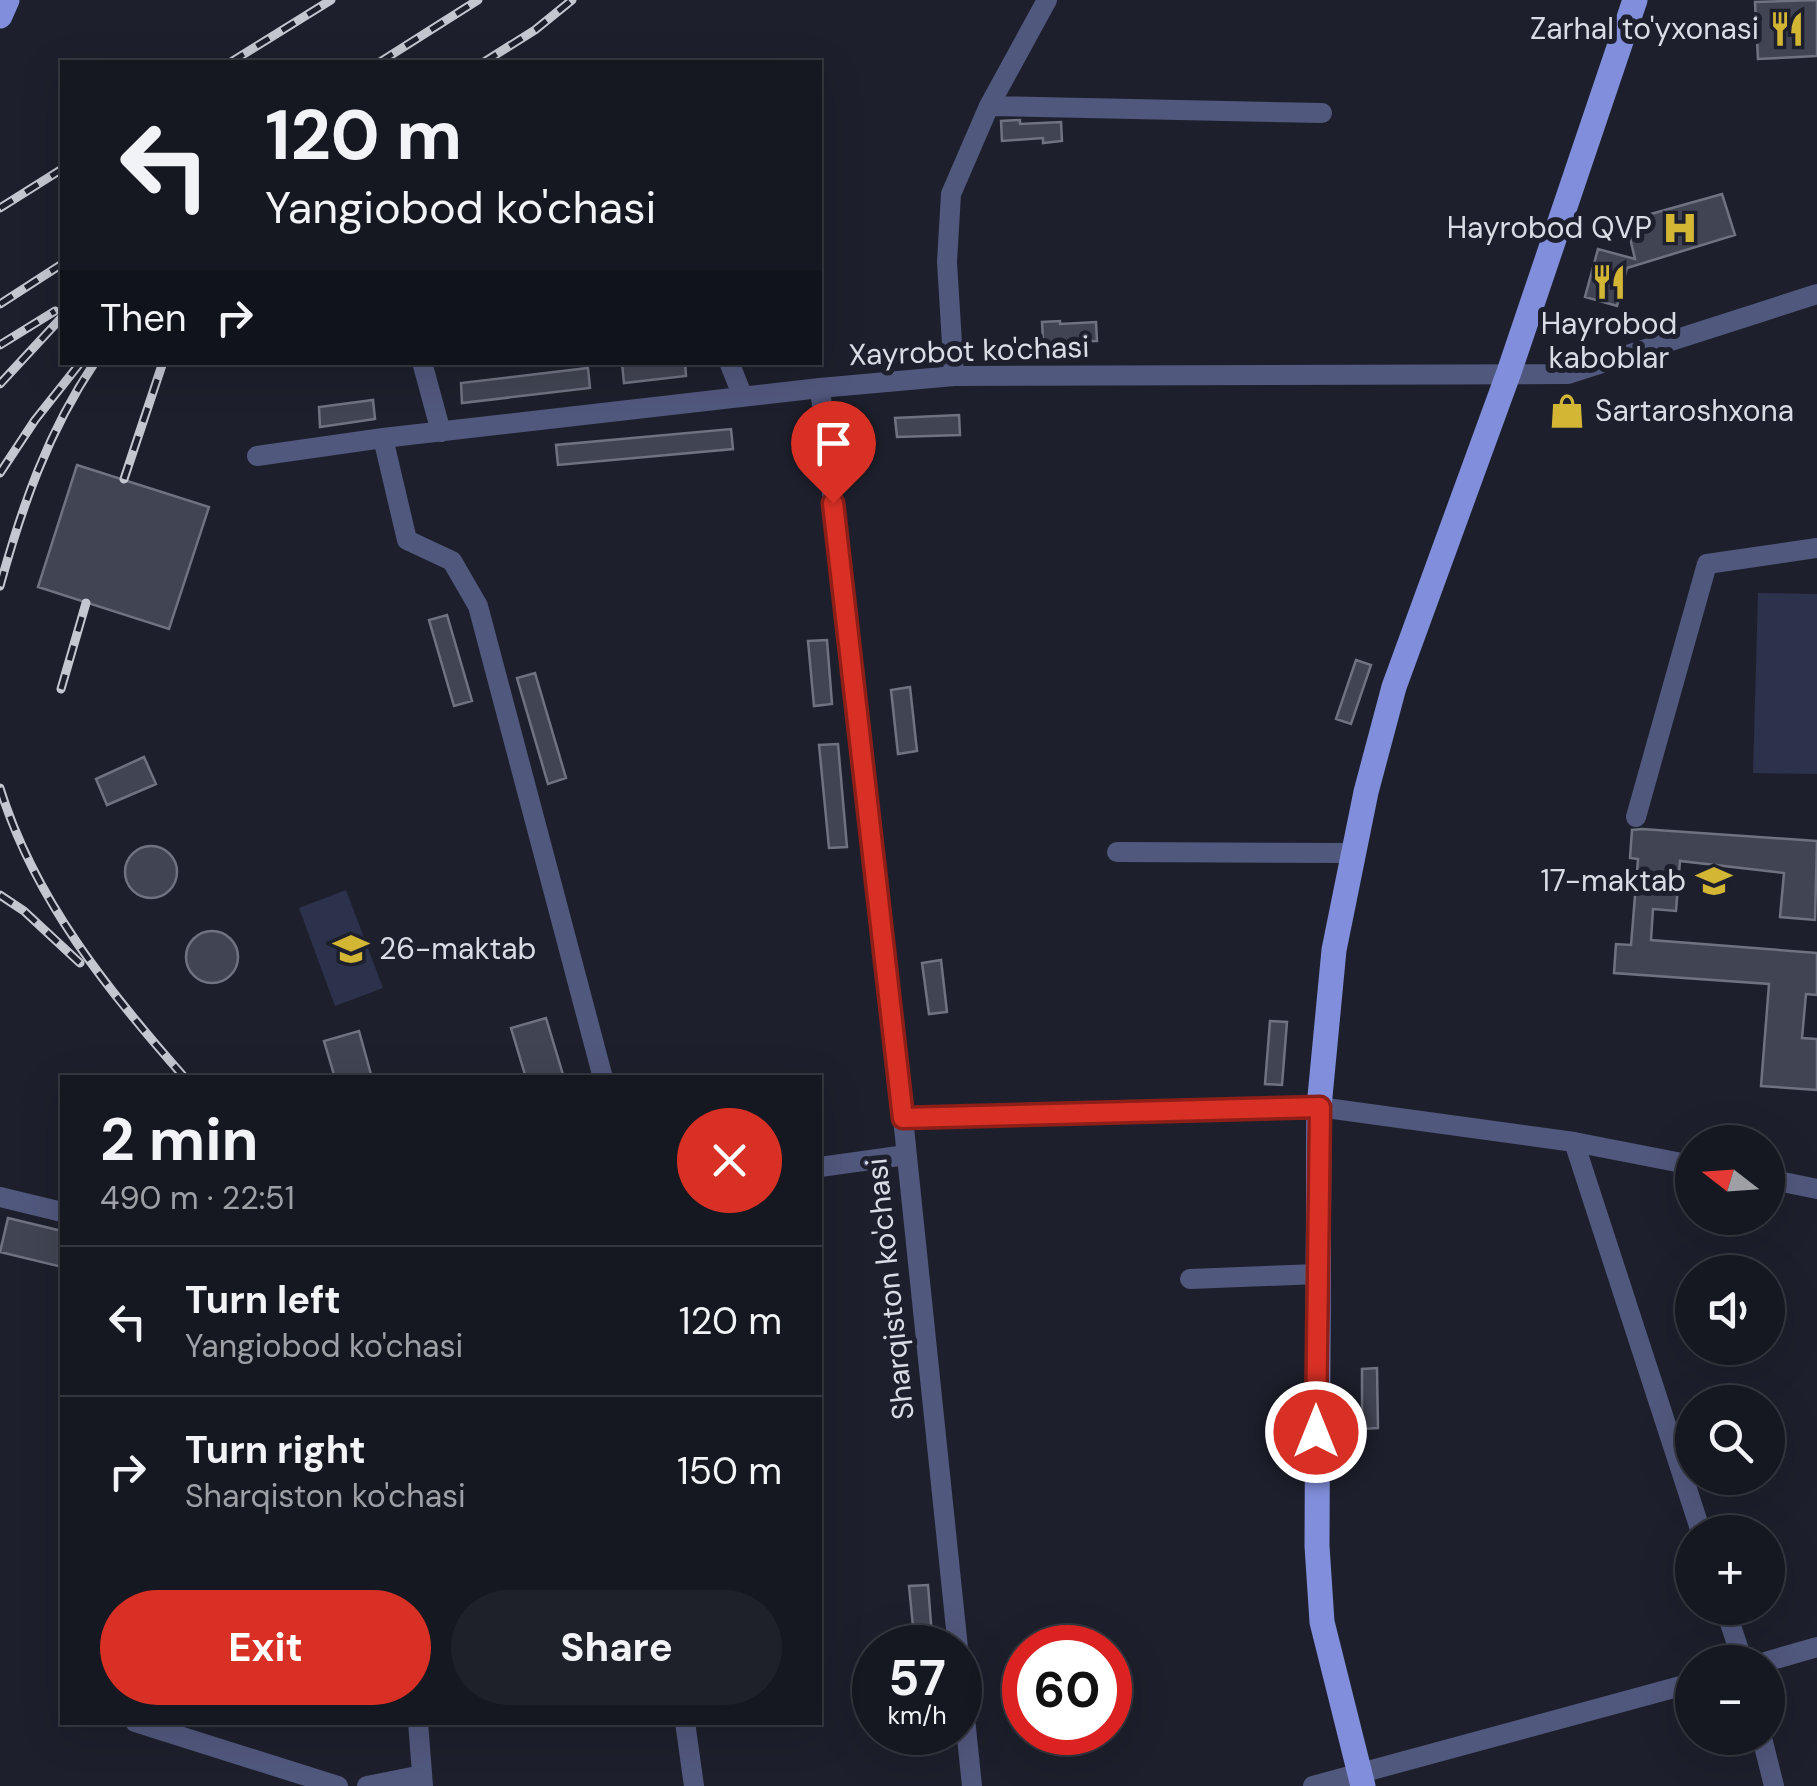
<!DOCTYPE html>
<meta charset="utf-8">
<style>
:root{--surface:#161821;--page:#1f212a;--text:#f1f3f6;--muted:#9ea0a5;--line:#35373f;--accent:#d93025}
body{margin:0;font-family:"DM Sans",sans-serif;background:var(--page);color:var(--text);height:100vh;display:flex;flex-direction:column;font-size:38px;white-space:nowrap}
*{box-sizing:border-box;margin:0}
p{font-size:32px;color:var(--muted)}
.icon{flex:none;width:55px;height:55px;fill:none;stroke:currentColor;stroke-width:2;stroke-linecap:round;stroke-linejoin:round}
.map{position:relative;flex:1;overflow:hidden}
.sheet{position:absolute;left:60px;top:1075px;width:762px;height:650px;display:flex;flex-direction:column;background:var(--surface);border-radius:0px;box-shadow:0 10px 40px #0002,0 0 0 2px var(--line)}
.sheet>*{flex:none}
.hud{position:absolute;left:60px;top:60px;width:762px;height:305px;border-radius:0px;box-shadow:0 10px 40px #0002,0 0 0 2px var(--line);background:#161821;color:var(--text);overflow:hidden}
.needle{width:65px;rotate:287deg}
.tools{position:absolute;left:1675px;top:1125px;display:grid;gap:20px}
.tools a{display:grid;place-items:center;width:110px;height:110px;border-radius:50%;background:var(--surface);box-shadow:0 10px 40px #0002,0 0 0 2px var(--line);font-size:50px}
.speed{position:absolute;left:852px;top:1625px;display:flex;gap:20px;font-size:50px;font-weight:700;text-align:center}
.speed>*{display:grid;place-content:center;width:130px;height:130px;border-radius:50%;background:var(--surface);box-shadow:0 10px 40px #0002,0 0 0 2px var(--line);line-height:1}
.speed small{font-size:25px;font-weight:400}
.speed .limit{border:15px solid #d22;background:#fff;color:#111}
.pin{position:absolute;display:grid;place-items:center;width:85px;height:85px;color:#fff;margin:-102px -42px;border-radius:50% 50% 50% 0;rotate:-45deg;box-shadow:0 0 10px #0007}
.pin .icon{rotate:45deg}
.me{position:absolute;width:110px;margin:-55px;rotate:0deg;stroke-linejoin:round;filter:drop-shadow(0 0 8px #0008)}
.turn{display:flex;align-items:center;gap:35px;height:210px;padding:0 40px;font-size:45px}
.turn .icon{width:130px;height:130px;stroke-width:2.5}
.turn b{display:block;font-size:70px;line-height:85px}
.then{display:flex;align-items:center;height:95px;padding:0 40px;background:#0003;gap:20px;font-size:38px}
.round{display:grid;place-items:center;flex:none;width:105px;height:105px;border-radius:52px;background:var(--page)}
.summary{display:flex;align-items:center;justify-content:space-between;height:170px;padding:0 40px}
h1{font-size:60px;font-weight:700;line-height:75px}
.primary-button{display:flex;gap:20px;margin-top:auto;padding:20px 40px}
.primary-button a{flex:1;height:115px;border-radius:60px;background:var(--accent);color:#fff;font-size:40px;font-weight:700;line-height:115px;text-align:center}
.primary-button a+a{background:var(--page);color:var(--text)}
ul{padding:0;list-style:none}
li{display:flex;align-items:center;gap:30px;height:150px;padding:0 40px;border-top:2px solid var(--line)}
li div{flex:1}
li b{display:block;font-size:38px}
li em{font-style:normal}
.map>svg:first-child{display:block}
</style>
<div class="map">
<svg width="1817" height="1786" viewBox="0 0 1817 1786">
<rect width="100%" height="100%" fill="#1d202c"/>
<!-- green -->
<path fill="#2c314c" d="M1758 593 1817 594V774L1753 773Z
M346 890 383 988 335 1006 299 908Z"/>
<!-- building -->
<path fill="#414452" stroke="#6f7281" stroke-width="2.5" d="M1817 0V56L1758 59 1755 2Z
M1020 120V124L1061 122 1062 141 1043 143V138L1002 141 1001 121Z
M1722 194 1735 235 1627 268 1617 306 1585 297 1598 249 1635 259 1626 221Z
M1060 321V324L1096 322 1097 341 1043 342 1042 322Z
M685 362 686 376 624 383 622 363Z
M588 368 590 388 462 403 461 383Z
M373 400 375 419 320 427 319 407Z
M959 415 960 435 897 437 895 418Z
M731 429 733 449 558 465 556 445Z
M77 465 209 507 169 629 38 587Z
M447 615 472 701 454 706 429 620Z
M827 640 832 704 814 706 808 641Z
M1356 660 1371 665 1351 724 1336 719Z
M535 673 566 778 548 784 517 678Z
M910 687 917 751 898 754 891 690Z
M838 744 847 847 829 848 819 745Z
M144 757 156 784 107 805 96 779Z
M1642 829 1817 841 1815 920 1780 917 1784 873 1680 861 1676 911 1653 909 1651 940 1817 953V995L1806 994 1802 1038 1817 1039V1090L1761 1086 1769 984 1614 973 1616 944 1631 945 1638 859 1630 858 1632 830Z
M125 872a26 26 0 1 1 52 0a26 26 0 1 1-52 0Z
M186 957a26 26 0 1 1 52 0a26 26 0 1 1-52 0Z
M941 960 947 1012 929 1014 922 963Z
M546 1018 564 1078H526L511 1028Z
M1270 1021 1287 1022 1282 1085 1265 1084Z
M359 1031 372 1078H335L324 1041Z
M8 1218 62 1231V1267L0 1252Z
M1377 1368 1378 1428 1362 1429V1369Z
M928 1585 932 1636 914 1637 909 1586Z"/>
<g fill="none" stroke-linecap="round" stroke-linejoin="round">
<!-- minor -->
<path stroke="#51587d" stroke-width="20" d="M989 106 1322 113
M422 362 441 432
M729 362 743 397
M954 376 947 262 951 194 989 106 1047 0
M820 388 903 1118 958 1648
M383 438 407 540 452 561 478 606 603 1078
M257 456 383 438 820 388 954 376 1568 374 1817 294
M1636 817 1707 564 1817 548
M1117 852 1353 853
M903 1118 1319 1107 1574 1142 1701 1532
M1574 1142 1692 1165
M820 1167 906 1155
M1768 1179 1817 1189
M0 1197 62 1212
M1190 1279 1318 1274
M1725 1608 1743 1662
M1765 1662 1817 1647
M960 1670 972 1786
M135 1722 338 1786
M418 1722 423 1786
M685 1722 694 1786
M1762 1738 1774 1786
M367 1786 422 1775
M1313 1786 1692 1683"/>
<!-- major -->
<path stroke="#818edb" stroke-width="25" d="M0 16 7 0
M1363 1786 1322 1622 1317 1546 1319 1107 1334 950 1366 792 1394 687 1509 372 1635 0"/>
<defs>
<path id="rail" d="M231 62 331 0
M380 62 478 0
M484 62 535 30 572 0
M0 208 62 169
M0 304 62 264
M0 345 55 311
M0 384 62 317
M0 473 35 420 81 362
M124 479 163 362
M0 586C22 506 48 432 95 362
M61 689 86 603
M0 788C34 899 109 992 185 1078
M0 895 24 911 80 963"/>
</defs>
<!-- rail casing -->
<use href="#rail" stroke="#c4c6d0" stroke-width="9"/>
<!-- rail -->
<use href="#rail" stroke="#1d202c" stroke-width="5" stroke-dasharray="15" stroke-linecap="butt"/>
</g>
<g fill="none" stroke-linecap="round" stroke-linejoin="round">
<defs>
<path id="route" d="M833 503 903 1118 1320 1107 1316 1432"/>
</defs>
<!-- route casing -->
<use href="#route" stroke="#8d1f18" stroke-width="25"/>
<!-- route -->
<use href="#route" stroke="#d93025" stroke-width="18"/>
</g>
<!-- icons -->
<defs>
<symbol id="restaurant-bare" viewBox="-9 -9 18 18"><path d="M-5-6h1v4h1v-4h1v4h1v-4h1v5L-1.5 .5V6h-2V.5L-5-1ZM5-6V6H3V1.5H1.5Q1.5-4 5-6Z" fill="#d4b635" stroke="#1d202c" stroke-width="2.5" paint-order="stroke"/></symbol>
<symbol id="hospital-bare" viewBox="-9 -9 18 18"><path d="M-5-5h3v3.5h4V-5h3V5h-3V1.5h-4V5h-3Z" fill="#d4b635" stroke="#1d202c" stroke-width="2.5" paint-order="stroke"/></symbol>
<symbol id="shop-bare" viewBox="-9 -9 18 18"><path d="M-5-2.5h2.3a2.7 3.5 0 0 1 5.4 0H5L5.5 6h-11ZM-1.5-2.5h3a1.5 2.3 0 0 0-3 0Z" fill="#d4b635" stroke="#1d202c" stroke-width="2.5" paint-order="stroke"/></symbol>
<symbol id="school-bare" viewBox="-9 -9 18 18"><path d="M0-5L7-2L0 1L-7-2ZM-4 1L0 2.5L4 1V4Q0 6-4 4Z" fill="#d4b635" stroke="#1d202c" stroke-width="2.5" paint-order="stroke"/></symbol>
</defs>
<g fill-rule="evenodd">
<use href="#restaurant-bare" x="1762" y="4" width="50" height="50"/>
<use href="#hospital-bare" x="1655" y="203" width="50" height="50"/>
<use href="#restaurant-bare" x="1584" y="257" width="50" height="50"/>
<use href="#shop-bare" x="1542" y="386" width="50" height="50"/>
<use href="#school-bare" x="1689" y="856" width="50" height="50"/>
<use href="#school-bare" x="326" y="924" width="50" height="50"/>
</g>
<g text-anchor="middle" stroke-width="10" stroke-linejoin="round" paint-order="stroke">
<!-- poi labels -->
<g font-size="30" fill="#dadce5" stroke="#1d202c" text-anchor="end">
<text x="1759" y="39">Zarhal to'yxonasi</text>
<text x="1652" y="238">Hayrobod QVP</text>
<text x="1609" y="334" text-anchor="middle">Hayrobod<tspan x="1609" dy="34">kaboblar</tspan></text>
<text x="1595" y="421" text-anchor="start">Sartaroshxona</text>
<text x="1686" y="891">17-maktab</text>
<text x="379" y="959" text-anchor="start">26-maktab</text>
</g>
<!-- street labels -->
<g font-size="30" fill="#dadce5" stroke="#1d202c">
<text transform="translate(969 351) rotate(-2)" y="10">Xayrobot ko'chasi</text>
<text transform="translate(890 1289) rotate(-96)" y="10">Sharqiston ko'chasi</text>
</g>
</g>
</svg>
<div class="tools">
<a><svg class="needle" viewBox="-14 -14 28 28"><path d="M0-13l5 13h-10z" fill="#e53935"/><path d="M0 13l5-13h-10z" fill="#9ea0a5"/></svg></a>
<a><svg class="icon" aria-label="sound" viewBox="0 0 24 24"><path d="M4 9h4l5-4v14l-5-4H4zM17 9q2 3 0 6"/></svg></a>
<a><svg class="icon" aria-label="search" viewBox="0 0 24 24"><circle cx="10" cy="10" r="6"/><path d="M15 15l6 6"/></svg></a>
<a>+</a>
<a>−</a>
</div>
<div class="speed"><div>57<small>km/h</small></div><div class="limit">60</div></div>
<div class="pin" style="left:833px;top:503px;background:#d93025"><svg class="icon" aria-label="arrive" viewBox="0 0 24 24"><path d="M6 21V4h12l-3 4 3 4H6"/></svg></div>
<svg class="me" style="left:1316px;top:1432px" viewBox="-20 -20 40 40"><circle r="17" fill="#d93025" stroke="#fff" stroke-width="3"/><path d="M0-11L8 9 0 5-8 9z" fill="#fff"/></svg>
<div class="hud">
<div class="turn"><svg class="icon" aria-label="left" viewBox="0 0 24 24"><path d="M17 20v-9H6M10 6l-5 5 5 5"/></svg><div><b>120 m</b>Yangiobod ko'chasi</div></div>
<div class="then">Then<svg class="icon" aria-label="right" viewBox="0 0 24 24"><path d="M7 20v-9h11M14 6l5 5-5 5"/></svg></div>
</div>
<section class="sheet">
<div class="summary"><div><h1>2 min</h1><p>490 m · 22:51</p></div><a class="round" style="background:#d93025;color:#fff"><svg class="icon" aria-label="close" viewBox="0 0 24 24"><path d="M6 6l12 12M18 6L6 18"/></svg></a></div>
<ul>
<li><svg class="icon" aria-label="left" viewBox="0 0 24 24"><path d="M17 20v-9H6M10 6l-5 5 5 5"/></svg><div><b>Turn left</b><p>Yangiobod ko'chasi</p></div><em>120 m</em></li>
<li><svg class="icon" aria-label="right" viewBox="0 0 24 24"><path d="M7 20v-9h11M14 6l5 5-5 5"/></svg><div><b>Turn right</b><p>Sharqiston ko'chasi</p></div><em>150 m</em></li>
</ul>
<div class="primary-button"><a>Exit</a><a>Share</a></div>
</section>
</div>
